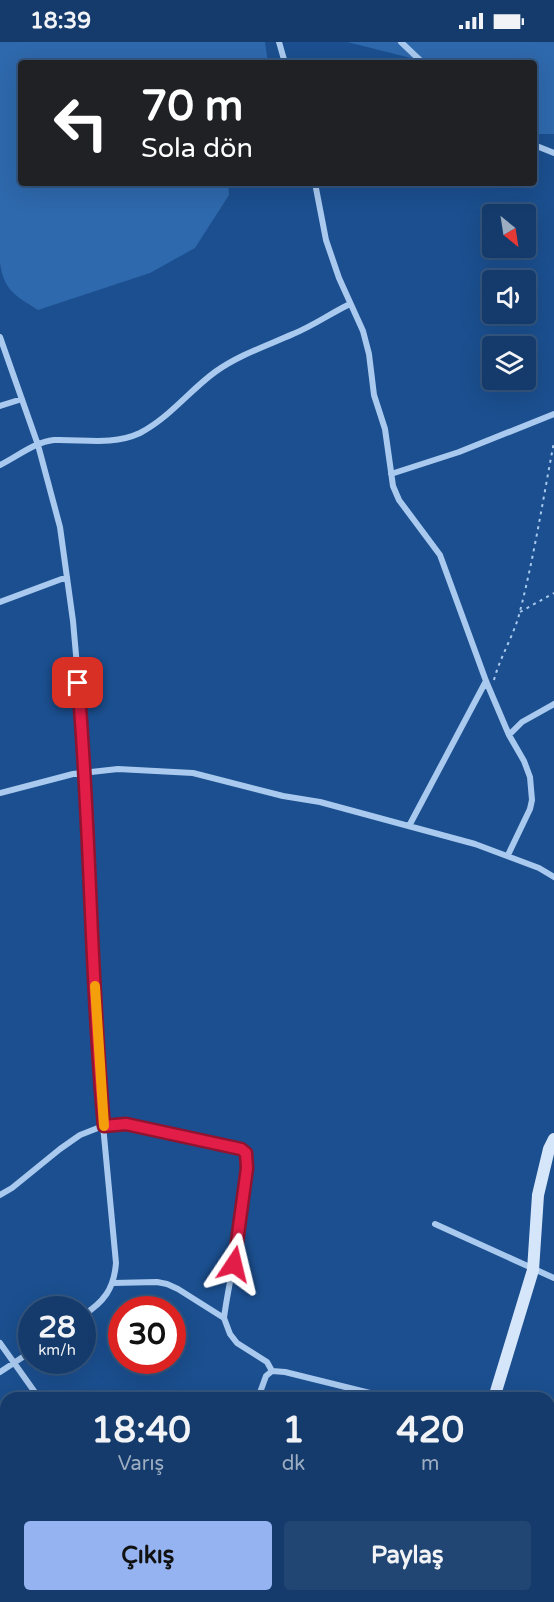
<!DOCTYPE html>
<html lang="tr">
<meta charset="utf-8">
<style>
:root{--surface:#143b6b;--page:#214673;--text:#f1f3f6;--muted:#9dadc1;--line:#33557e;--accent:#95b2f1}
body{margin:0;font-family:"Varela Round",sans-serif;background:var(--page);color:var(--text);height:100vh;display:flex;flex-direction:column;font-size:22px;white-space:nowrap}
*{box-sizing:border-box;margin:0}
p{font-size:20px;color:var(--muted)}
.icon{flex:none;width:33px;height:33px;fill:none;stroke:currentColor;stroke-width:2;stroke-linecap:round;stroke-linejoin:round}
.map{position:relative;flex:1;overflow:hidden}
.details{position:absolute;left:0px;top:1350px;width:555px;height:210px;display:flex;flex-direction:column;background:var(--surface);border-radius:18px 18px 0 0;box-shadow:0 6px 24px #0002,0 0 0 2px var(--line)}
.details>*{flex:none}
.guide{position:absolute;left:18px;top:18px;width:519px;height:126px;border-radius:6px;box-shadow:0 6px 24px #0002,0 0 0 2px var(--line);background:#202124;color:#fff;overflow:hidden}
.needle{width:39px;rotate:150deg}
.controls{position:absolute;left:482px;top:162px;display:grid;gap:12px}
.controls a{display:grid;place-items:center;width:54px;height:54px;border-radius:6px;background:var(--surface);box-shadow:0 6px 24px #0002,0 0 0 2px var(--line);font-size:30px}
.speed{position:absolute;left:18px;top:1254px;display:flex;gap:12px;font-size:30px;font-weight:700;text-align:center}
.speed>*{display:grid;place-content:center;width:78px;height:78px;border-radius:50%;background:var(--surface);box-shadow:0 6px 24px #0002,0 0 0 2px var(--line);line-height:1}
.speed small{font-size:15px;font-weight:400}
.speed .limit{border:9px solid #d22;background:#fff;color:#111}
.pin{position:absolute;display:grid;place-items:center;width:51px;height:51px;color:#fff;margin:-26px;border-radius:12px;box-shadow:0 3px 9px #0006}
.me{position:absolute;width:66px;margin:-33px;rotate:10deg;stroke-linejoin:round;filter:drop-shadow(0 0 4px #0008)}
.turn{display:flex;align-items:center;gap:21px;height:126px;padding:0 24px;font-size:27px}
.turn .icon{width:78px;height:78px;stroke-width:2.5}
.turn b{display:block;font-size:42px;line-height:51px}
.eta{display:flex;justify-content:space-evenly;align-items:center;height:102px;text-align:center}
.eta b{font-size:36px;font-weight:700;line-height:42px}
.action{display:flex;gap:12px;margin-top:auto;padding:12px 24px}
.action a{flex:1;height:69px;border-radius:6px;background:var(--accent);color:#111;font-size:24px;font-weight:700;line-height:69px;text-align:center}
.action a+a{background:var(--page);color:var(--text)}
.status{display:flex;justify-content:space-between;align-items:center;height:42px;padding:0 30px;background:var(--surface);direction:ltr}
.status svg{height:16px;fill:currentColor}
.map>svg:first-child{display:block}
</style>
<div class="status"><b>18:39</b><svg viewBox="0 0 49 12"><path d="M0 12V9h3v3zM5 12V6h3v6zM10 12V3h3v9zM15 12V0h3v12zM26 1h20v11H26zM47 4h2v5h-2z"/></svg></div>
<div class="map">
<svg width="554" height="1560" viewBox="0 0 554 1560">
<rect width="100%" height="100%" fill="#1b4f8f"/>
<!-- green -->
<path fill="#2e69ad" d="M0 0H265L268 21H21V141H228L229 153 195 206 150 231 38 268C16 254 4 249 0 221Z
M347 0H554V92H534V21H431Z"/>
<g fill="none" stroke-linecap="round" stroke-linejoin="round">
<!-- path -->
<path stroke="#a9c9ee" stroke-width="2" stroke-dasharray="3 4.5" stroke-linecap="butt" d="M520 570 554 551
M494 638C500 615 513 595 519 573 534 516 543 457 554 400"/>
<!-- street -->
<path stroke="#a9c9ee" stroke-width="6" d="M279 0 285 21
M401 0 423 21
M534 103 554 111
M315 141 326 198 339 236 363 289 369 312 374 353 385 387 393 444 399 458 440 513 486 639 509 693 524 719 530 735 532 758 530 767 508 813
M0 295 38 403 60 485 73 579 84 703 88 826 101 1062 116 1221C114 1247 104 1260 82 1274
M0 364 22 357
M0 423C17 415 34 400 54 398 83 397 112 404 140 391 169 376 189 349 215 330 239 313 266 304 293 292 313 284 331 271 350 262
M391 432 459 410 554 372
M0 560 67 535
M509 693 522 680 554 662
M0 751 73 732 118 727 193 731 283 754 320 760 475 802 539 826 554 835
M409 784 486 639
M0 1153 12 1146 60 1107 80 1093 103 1084 126 1082 241 1106 246 1111C250 1166 231 1221 224 1276
M435 1182 554 1236
M113 1241 157 1240 167 1242 178 1247 224 1276 230 1292 237 1301 267 1320 272 1329
M0 1301 39 1356
M0 1330 32 1309
M258 1356 266 1334 272 1329 285 1330 390 1356
M0 1492 6 1489
M134 1554 136 1560
M216 1554 217 1560
M369 1554 370 1560"/>
<!-- secondary -->
<path stroke="#d6e6fa" stroke-width="12" d="M494 1356 533 1228 538 1153 549 1107 554 1097
M0 1461 6 1469
M44 1554 46 1560
M473 1554V1560"/>
</g>
<g fill="none" stroke-linecap="round" stroke-linejoin="round">
<defs>
<path id="route" d="M78 641C91 788 90 936 104 1084L126 1082 241 1107 246 1111 247 1126 234 1222"/>
</defs>
<!-- route casing -->
<use href="#route" stroke="#92132f" stroke-width="15"/>
<!-- route -->
<use href="#route" stroke="#e11d48" stroke-width="10"/>
<!-- slow -->
<path stroke="#f59e0b" stroke-width="10" d="M95 944 104 1084"/>
</g>
</svg>
<div class="controls">
<a><svg class="needle" viewBox="-14 -14 28 28"><path d="M0-13l5 13h-10z" fill="#e53935"/><path d="M0 13l5-13h-10z" fill="#9dadc1"/></svg></a>
<a><svg class="icon" aria-label="sound" viewBox="0 0 24 24"><path d="M4 9h4l5-4v14l-5-4H4zM17 9q2 3 0 6"/></svg></a>
<a><svg class="icon" aria-label="layers" viewBox="0 0 24 24"><path d="M12 4l9 5-9 5-9-5zM3 14l9 5 9-5"/></svg></a>
</div>
<div class="speed"><div>28<small>km/h</small></div><div class="limit">30</div></div>
<div class="pin" style="left:78px;top:641px;background:#d93025"><svg class="icon" aria-label="arrive" viewBox="0 0 24 24"><path d="M6 21V4h12l-3 4 3 4H6"/></svg></div>
<svg class="me" style="left:234px;top:1222px" viewBox="-20 -20 40 40"><path d="M0-17L14 15 0 8-14 15z" fill="#e11d48" stroke="#fff" stroke-width="4"/></svg>
<div class="guide">
<div class="turn"><svg class="icon" aria-label="left" viewBox="0 0 24 24"><path d="M17 20v-9H6M10 6l-5 5 5 5"/></svg><div><b>70 m</b>Sola dön</div></div>
</div>
<section class="details">
<div class="eta">
<div><b>18:40</b><p>Varış</p></div>
<div><b>1</b><p>dk</p></div>
<div><b>420</b><p>m</p></div>
</div>
<div class="action"><a>Çıkış</a><a>Paylaş</a></div>
</section>
</div>
